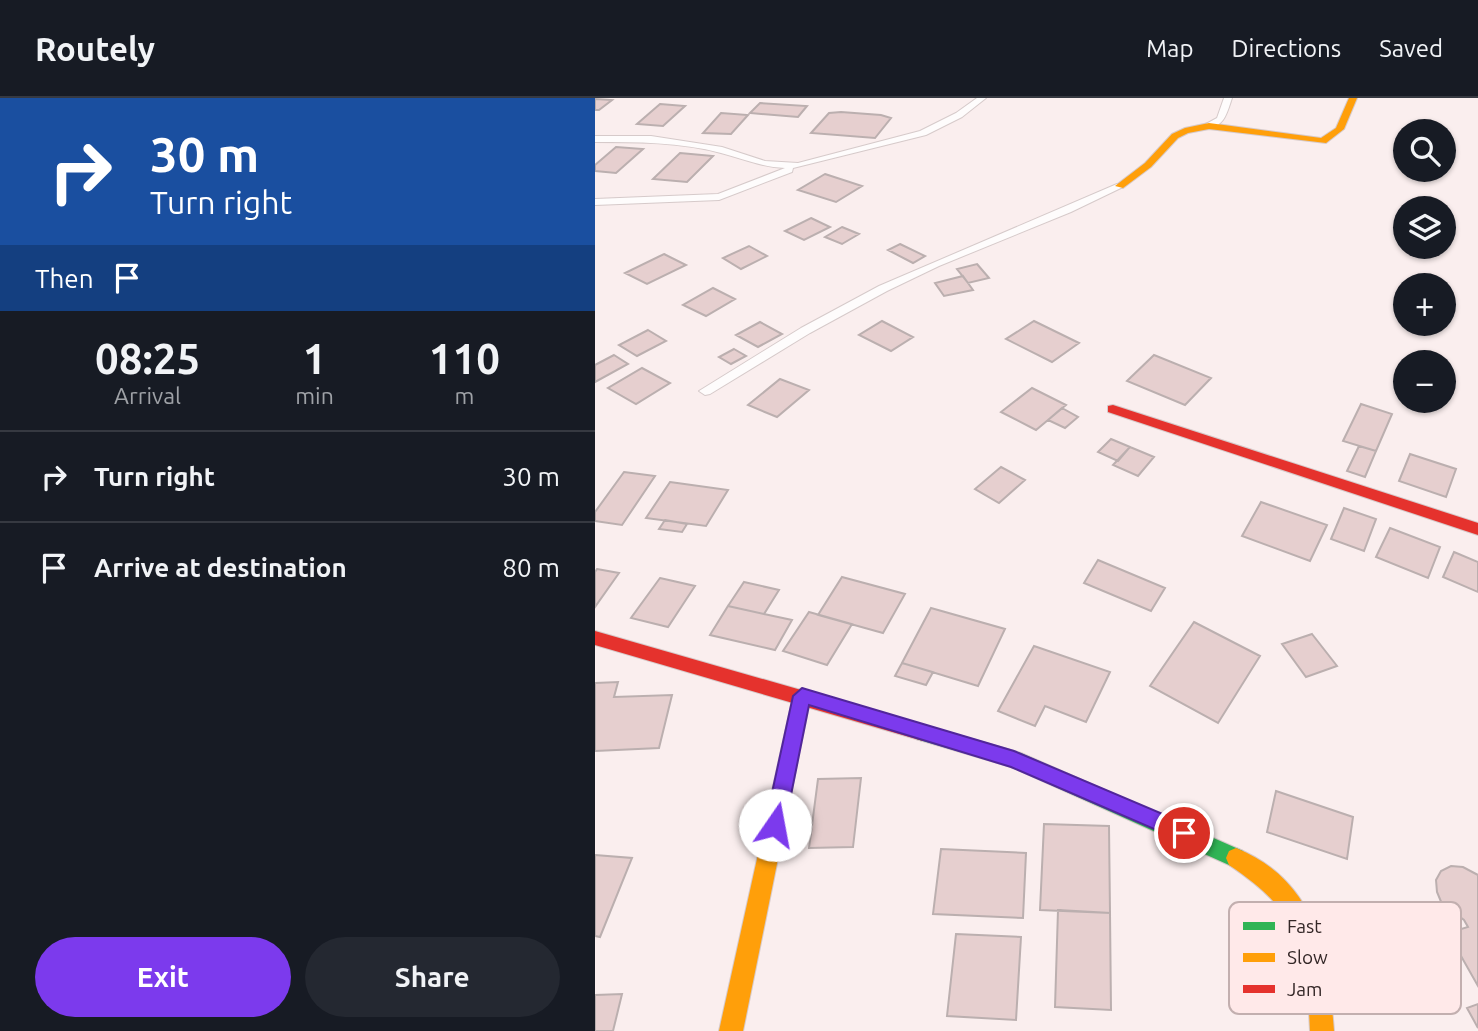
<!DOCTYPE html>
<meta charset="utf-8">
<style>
:root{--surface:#171b24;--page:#242831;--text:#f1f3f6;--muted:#9ea1a6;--line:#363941;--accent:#7c3aed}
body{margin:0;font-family:Ubuntu,sans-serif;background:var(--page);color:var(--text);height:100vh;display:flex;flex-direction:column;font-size:26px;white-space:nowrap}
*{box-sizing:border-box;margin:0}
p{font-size:23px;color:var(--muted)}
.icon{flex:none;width:38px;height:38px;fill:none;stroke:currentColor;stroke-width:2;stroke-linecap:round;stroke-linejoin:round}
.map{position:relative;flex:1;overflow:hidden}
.details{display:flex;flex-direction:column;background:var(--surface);width:595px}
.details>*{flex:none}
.top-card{background:#1a4fa0;color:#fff;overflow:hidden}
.buttons{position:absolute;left:798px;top:21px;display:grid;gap:14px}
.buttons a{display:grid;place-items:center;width:63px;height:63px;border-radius:50%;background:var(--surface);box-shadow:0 2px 5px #0004;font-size:35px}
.pin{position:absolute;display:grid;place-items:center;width:60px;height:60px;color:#fff;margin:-30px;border:4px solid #fff;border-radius:50%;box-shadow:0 2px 7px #0007}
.me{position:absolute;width:77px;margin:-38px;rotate:12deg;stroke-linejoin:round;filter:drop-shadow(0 0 5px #0008)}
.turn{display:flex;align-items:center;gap:24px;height:147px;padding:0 35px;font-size:32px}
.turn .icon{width:91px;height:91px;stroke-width:2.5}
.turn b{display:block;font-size:49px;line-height:60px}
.then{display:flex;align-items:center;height:66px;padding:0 35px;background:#0003;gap:14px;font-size:26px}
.eta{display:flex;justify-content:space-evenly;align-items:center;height:119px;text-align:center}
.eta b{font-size:42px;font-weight:700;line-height:49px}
.cta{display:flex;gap:14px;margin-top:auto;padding:14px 35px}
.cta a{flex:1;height:80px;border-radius:42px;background:var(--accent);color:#fff;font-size:28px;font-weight:700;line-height:80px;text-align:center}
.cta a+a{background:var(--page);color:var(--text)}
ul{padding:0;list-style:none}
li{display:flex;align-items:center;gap:21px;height:91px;padding:0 35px;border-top:2px solid var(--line)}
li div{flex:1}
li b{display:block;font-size:26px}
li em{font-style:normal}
header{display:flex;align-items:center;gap:42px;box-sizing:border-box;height:98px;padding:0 35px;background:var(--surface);border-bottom:2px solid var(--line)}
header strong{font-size:33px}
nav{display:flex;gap:38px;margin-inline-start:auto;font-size:24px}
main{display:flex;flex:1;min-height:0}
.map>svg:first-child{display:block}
</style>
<header>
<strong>Routely</strong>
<nav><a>Map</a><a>Directions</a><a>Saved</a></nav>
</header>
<main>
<section class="details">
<div class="top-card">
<div class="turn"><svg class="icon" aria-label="right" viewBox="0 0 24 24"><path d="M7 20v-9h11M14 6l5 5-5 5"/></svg><div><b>30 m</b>Turn right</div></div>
<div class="then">Then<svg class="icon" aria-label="arrive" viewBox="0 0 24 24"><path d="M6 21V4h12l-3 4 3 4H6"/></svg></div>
</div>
<div class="eta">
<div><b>08:25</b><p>Arrival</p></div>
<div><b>1</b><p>min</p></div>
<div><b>110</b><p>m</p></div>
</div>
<ul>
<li><svg class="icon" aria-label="right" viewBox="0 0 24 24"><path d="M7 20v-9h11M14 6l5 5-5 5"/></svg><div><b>Turn right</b></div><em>30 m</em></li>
<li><svg class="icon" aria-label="arrive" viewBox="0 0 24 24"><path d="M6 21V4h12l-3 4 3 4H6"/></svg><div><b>Arrive at destination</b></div><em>80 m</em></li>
</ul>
<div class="cta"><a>Exit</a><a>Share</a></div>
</section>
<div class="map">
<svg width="883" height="933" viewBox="0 0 883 933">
<rect width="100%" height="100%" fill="#faeeee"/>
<!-- building -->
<path fill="#e6cfcf" stroke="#bbafaf" stroke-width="2" d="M0 1 17 2 4 12H0Z
M165 5 212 8 203 19 155 15Z
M65 6 90 8 68 28 42 26Z
M246 14 286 17 296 20 280 40 216 35 234 15Z
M126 15 153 17 136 36 108 35Z
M21 49 48 51 21 75 0 73V67Z
M85 55 118 58 92 84 58 81Z
M230 76 267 88 241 104 203 92Z
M216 120 235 129 209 142 190 133Z
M247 129 264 136 247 146 230 139Z
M305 146 330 158 318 165 293 152Z
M154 148 172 158 146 171 128 160Z
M69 156 91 167 52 186 30 175Z
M382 166 394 180 373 185 362 171Z
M368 178 378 192 349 198 340 185Z
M118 190 140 201 111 218 88 207Z
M287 223 318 239 296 253 264 237Z
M439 223 484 245 457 264 411 241Z
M165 224 187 236 163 249 141 237Z
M53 232 71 243 42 258 24 247Z
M139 251 151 258 136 266 124 259Z
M19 257 33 266 0 284V267Z
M559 257 616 280 590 307 532 283Z
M47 270 75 285 41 306 13 290Z
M185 281 214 292 182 319 153 307Z
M437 290 471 307 441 332 406 314Z
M766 306 797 316 781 353 748 343Z
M467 310 483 319 470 330 453 322Z
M516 341 535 349 523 363 503 354Z
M764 348 781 353 770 379 752 373Z
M535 349 559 359 543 378 518 367Z
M815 356 861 371 851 399 804 383Z
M406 369 430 382 404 405 380 391Z
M29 374 60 378 27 427 0 423V414Z
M75 384 133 392 111 428 51 420Z
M666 404 732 427 715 463 647 438Z
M749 410 781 421 769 453 736 441Z
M70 422 92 426 87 434 64 431Z
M795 430 845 449 833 480 781 459Z
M859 454 883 464V494L848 479Z
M503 462 570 490 556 513 489 485Z
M2 471 24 475 0 509V474Z
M247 479 310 496 288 535 223 517Z
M65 480 100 488 73 529 36 520Z
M149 484 184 492 169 516 133 508Z
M133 508 169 516 197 522 180 552 115 537Z
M336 510 410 531 383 588 307 565Z
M214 514 257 526 232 567 188 553Z
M599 524 665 558 623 625 555 588Z
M717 536 742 568 711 579 687 546Z
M439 548 515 574 491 624 450 608 440 628 403 613Z
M307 565 338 574 331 587 300 578Z
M23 584 19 599 77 597 64 650 0 653V585Z
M266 680 258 749 214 750 223 681Z
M681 693 758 719 752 761 672 734Z
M449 726 514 728 515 815 445 812Z
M346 751 431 755 428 820 338 816Z
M0 757 37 760 5 839 0 838Z
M856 768 868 769 883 777V888L853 835 873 829 869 822 847 806 842 794 841 782 846 773Z
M463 812 515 815 516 912 460 909Z
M361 836 426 839 421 922 352 918Z
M27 896 18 933H0V897Z
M883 906V930L872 910Z"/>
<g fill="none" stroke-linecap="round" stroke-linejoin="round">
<defs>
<path id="lane" d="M382 0H391L367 19 331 37 198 70 197 74 124 102 0 107V101L123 96 190 70C167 69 149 61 126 55 85 44 42 44 0 44V38H56L127 49 170 63 203 65 325 33 361 15Z
M629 0H637C632 15 629 30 611 30V26L622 20Z
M522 86 530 88 476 114 344 168 292 193 215 235 115 296 110 297 104 293 206 230 284 188Z"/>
<path id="fast" d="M328 627 426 655 648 753 651 760 648 767 641 770 634 767 416 669 321 641 319 635 321 629Z"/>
<path id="slow" d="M754 0H762L749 31 731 45 614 31 593 35 583 40 556 69 528 90 520 88 550 65 577 36 590 30 614 25 726 40 741 30Z
M207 590 213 593 216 598 148 933H124L198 598 201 593Z
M641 750C722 783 733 856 739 933H715C711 848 708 817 634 767L631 760 634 753Z"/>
<path id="jam" d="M518 307 883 425V437L513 314V308Z
M0 533 328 627 335 629 337 635 335 641 328 643 0 547Z"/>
</defs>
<!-- lane casing -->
<use href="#lane" stroke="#d6caca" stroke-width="2"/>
<!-- fast casing -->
<use href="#fast" stroke="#d6caca" stroke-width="2"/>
<!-- slow casing -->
<use href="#slow" stroke="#d6caca" stroke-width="2"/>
<!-- jam casing -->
<use href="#jam" stroke="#d6caca" stroke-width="2"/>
<!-- lane -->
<use href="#lane" fill="#fefcfc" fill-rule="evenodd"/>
<!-- fast -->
<use href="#fast" fill="#30b455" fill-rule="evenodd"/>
<!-- slow -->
<use href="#slow" fill="#ff9f0a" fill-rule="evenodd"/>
<!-- jam -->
<use href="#jam" fill="#e5322d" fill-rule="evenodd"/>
</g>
<!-- route -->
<path fill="#7c3aed" stroke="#51269a" stroke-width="2" d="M207 590 419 653 596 728 599 735 596 742 589 744 416 669 214 607 190 727 187 733 180 736 173 733 170 727 198 598Z"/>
<!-- legend -->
<rect x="634" y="804" width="232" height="112" rx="10" fill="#ffe9e9" stroke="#c2afaf" stroke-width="2"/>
<rect x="648" y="824" width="32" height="8" fill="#30b455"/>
<rect x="648" y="855" width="32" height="9" fill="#ff9f0a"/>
<rect x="648" y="887" width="32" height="8" fill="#e5322d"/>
<g font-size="19" fill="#342727">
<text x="692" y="835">Fast</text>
<text x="692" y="866">Slow</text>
<text x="692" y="898">Jam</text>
</g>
</svg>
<div class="buttons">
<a><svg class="icon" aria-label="search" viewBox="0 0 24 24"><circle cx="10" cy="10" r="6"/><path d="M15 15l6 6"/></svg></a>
<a><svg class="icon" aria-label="layers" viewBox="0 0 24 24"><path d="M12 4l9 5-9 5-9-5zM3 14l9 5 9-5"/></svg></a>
<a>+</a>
<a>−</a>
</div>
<div class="pin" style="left:589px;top:735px;background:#d93025"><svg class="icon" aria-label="arrive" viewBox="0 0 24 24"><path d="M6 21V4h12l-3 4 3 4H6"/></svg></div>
<svg class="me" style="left:180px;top:727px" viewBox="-20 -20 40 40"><circle r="19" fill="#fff"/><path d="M0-13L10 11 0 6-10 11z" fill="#7c3aed"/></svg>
</div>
</main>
